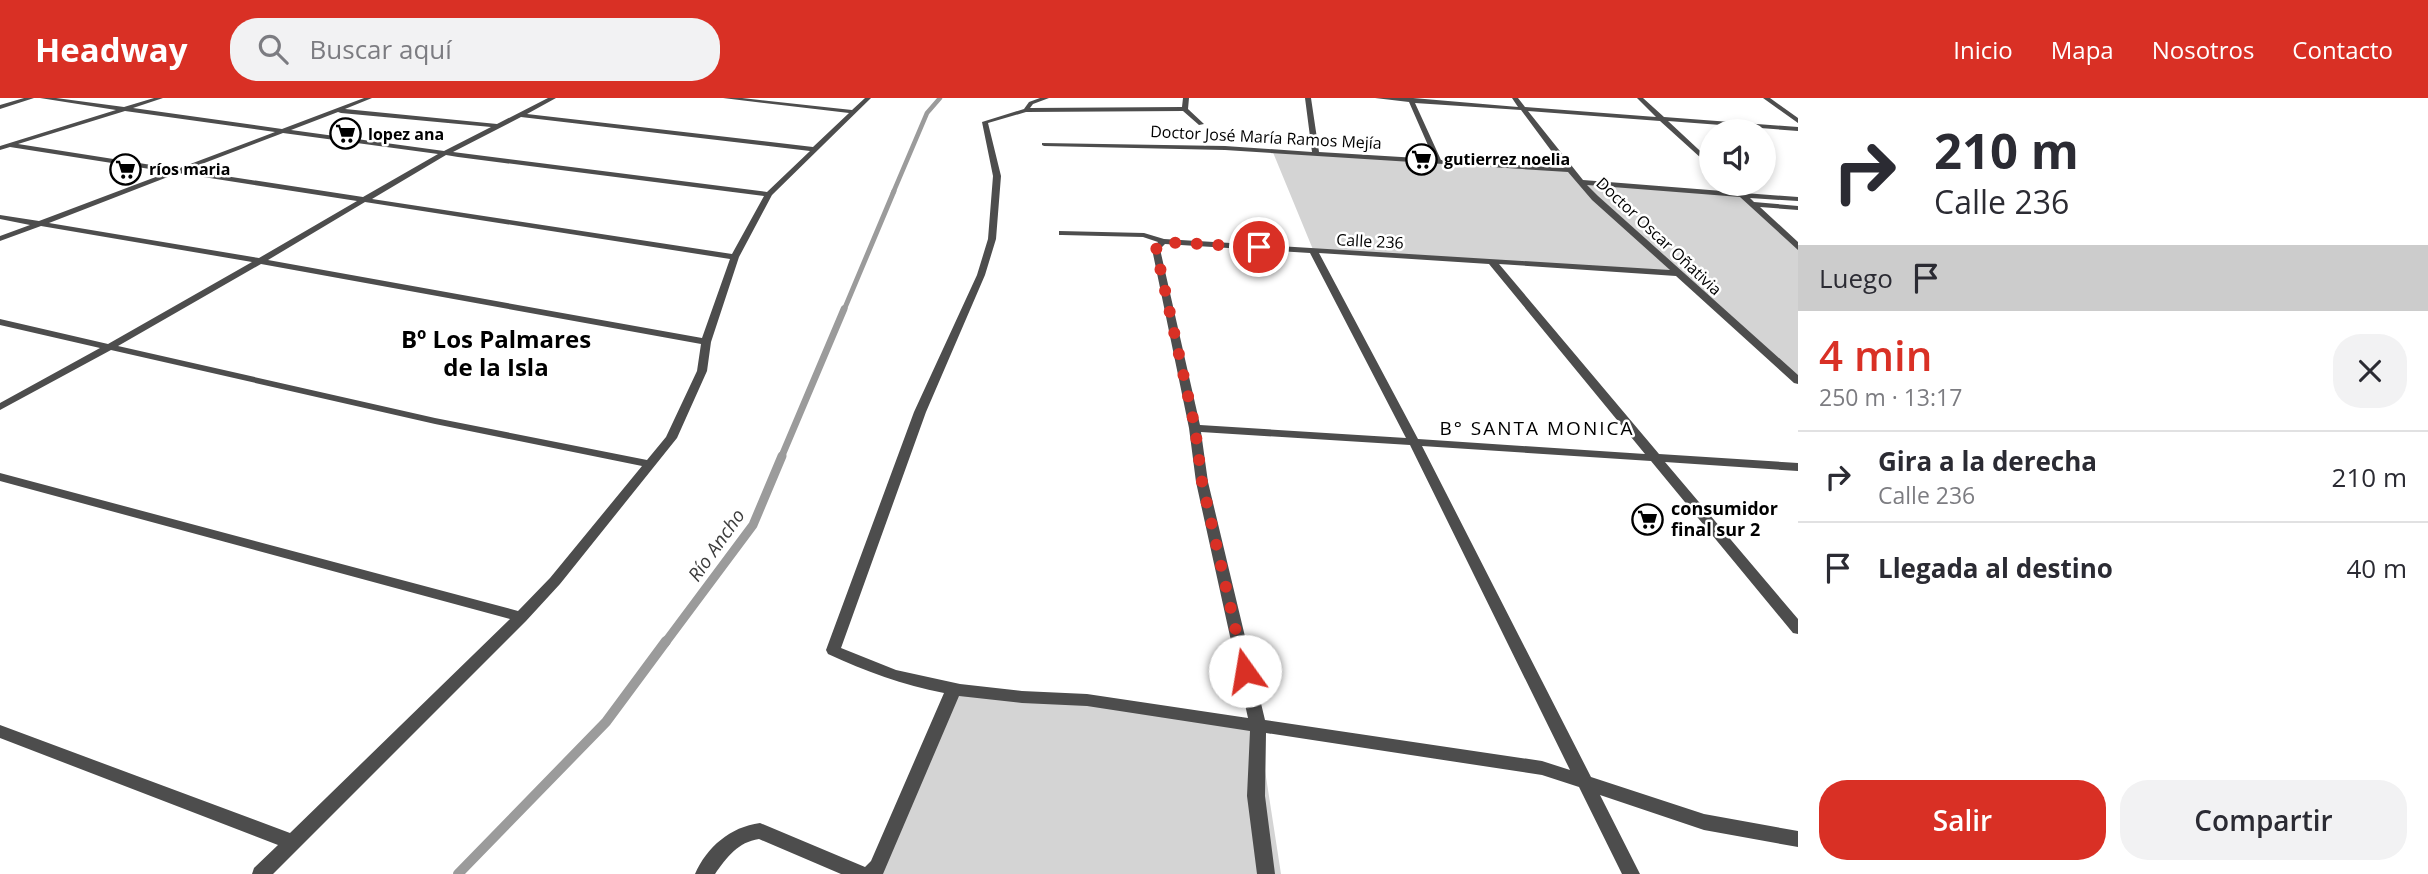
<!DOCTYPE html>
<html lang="es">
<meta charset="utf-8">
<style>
:root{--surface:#fff;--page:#f2f2f3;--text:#2b2b33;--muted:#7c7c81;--line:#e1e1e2;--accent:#d93025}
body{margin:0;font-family:"Open Sans",sans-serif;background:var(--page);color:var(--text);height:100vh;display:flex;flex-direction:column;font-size:26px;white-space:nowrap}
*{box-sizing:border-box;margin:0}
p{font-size:23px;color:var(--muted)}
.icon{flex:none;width:38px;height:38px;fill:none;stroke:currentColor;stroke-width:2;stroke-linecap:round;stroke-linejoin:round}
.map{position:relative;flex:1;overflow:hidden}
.drawer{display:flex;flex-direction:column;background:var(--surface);width:630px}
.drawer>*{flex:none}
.hud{background:#fff;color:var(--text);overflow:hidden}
.buttons{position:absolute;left:1699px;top:21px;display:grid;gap:14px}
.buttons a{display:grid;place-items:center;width:77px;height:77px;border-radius:50%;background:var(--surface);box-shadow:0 4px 10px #0003;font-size:35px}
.pin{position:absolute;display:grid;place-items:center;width:60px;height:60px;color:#fff;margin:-30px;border:4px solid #fff;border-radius:50%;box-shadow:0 2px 7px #0007}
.me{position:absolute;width:77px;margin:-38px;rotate:347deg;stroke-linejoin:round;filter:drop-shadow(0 0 5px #0008)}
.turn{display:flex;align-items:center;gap:24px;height:147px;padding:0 21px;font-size:32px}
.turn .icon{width:91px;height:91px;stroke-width:2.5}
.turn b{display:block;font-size:49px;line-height:60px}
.then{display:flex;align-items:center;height:66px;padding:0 21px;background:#0003;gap:14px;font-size:26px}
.round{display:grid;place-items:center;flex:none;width:74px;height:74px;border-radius:28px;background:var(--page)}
.head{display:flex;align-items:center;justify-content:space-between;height:119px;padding:0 21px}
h1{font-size:42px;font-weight:600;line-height:52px;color:var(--accent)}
.action{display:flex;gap:14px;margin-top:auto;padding:14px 21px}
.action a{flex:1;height:80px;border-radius:28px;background:var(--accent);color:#fff;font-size:28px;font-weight:600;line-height:80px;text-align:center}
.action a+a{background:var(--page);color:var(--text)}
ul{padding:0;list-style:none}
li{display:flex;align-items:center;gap:21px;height:91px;padding:0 21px;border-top:2px solid var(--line)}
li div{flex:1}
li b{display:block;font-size:26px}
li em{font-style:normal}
header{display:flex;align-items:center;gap:42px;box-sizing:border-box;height:98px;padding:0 35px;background:var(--accent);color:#fff}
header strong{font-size:33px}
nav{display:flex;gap:38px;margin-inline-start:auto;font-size:24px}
.search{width:490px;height:63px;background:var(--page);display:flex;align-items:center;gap:18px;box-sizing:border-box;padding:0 24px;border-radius:28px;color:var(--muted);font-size:26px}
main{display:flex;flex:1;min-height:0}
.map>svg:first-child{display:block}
</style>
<header>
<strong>Headway</strong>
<div class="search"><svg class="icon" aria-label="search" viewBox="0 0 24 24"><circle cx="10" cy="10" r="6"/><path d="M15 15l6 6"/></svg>Buscar aquí</div>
<nav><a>Inicio</a><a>Mapa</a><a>Nosotros</a><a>Contacto</a></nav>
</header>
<main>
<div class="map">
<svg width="1798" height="776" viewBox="0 0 1798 776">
<rect width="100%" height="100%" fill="#fff"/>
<!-- green -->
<path fill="#d4d4d4" d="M1272 52 1570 72 1582 84 1741 96 1798 150V283L1677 175 1314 154Z
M954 590 1258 627 1281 776H870Z"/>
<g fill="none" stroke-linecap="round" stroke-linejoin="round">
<!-- stream-far4 -->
<path stroke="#9b9b9b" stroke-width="4.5" d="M893 95 927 15 940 0"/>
<!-- stream-far3 -->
<path stroke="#9b9b9b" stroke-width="5" d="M844 212 894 93"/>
<!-- stream-far2 -->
<path stroke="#9b9b9b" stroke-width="7" d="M781 360 844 211"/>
<!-- stream-far1 -->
<path stroke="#9b9b9b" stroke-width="9" d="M665 545 753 427 782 358"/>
<!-- stream -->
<path stroke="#9b9b9b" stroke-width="10" d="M458 776 606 624 666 543"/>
<!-- minor -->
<path fill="#4d4d4d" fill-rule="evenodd" d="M24 0H34L0 11V7Z
M40 0H56L124 9 154 0H163L133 10 282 31 364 0H372L345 11 497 26 548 0H556L527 16 813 49 849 15 723 0H742L852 12 865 0H871L772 97 739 159 711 244 707 273 677 340 560 486 526 523 273 776H252L254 770 278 747 0 640V627L290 735 510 521 0 383V375L518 513 550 480 642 368 435 326 111 252 0 312V305L100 250 0 227V221L108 246 252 164 41 128 0 143V138L30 127 0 121V117L39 123 169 74 10 49 0 52V48L116 12ZM125 13 275 34 177 71 18 46ZM338 14 341 15 491 29 444 53 291 32ZM521 19 810 53 767 94 453 54ZM283 35 438 56 363 99 186 72ZM446 57 458 59 764 98 732 156 372 101ZM178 75 357 103 259 160 49 125ZM365 104 730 161 702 240 268 162ZM261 166 701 246 697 273 666 339 647 362 435 320 118 248Z
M1040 0H1049L1033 6 1030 10 1182 9 1183 0H1189L1188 11 1204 26 1199 27 1183 13 1026 14 988 25 1001 78 996 141 985 177 926 314 841 550 896 572 960 586 1022 593 1087 596 1248 620 1196 384 1189 330 1152 151 1158 144 1143 139 1062 137H1059V133L1144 135 1164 141 1670 172 1592 102 1568 74 1225 52 1044 48 1042 47V45L1225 48 1312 54 1305 0H1311L1319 54 1434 61 1409 4 1375 0H1413L1518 9 1512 0H1518L1525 9 1656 19 1637 0H1643L1664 19 1798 29V33L1668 23 1712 64V70L1660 23 1528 13 1583 82 1735 94 1727 86H1735L1744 95 1798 99V103L1750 100 1754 104 1798 108V112L1760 109 1798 144V152L1740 99 1587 87 1598 98 1798 277V286L1794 285 1676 178 1499 166 1659 356 1798 365V373L1665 364 1798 521V536L1793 535 1651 363 1422 348 1591 679 1704 716 1798 733V749L1704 732 1600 697 1640 776H1622L1579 689 1542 677 1266 635 1265 698 1275 776H1257L1247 698 1250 633 1087 608 1022 605 959 598 883 776H841L759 741C738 744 727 759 715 776H695C707 749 730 729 760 725L865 769 871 763 944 595C903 587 865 573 828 556L826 552 914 314 977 177 988 141 993 78 982 24 1024 11 1029 4ZM1415 5 1521 12 1564 70 1441 62ZM1165 146 1310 155 1406 340 1200 327 1160 151ZM1319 155 1489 166 1645 356 1418 341ZM1201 334 1410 347 1570 672 1542 663 1265 622 1208 384Z
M1763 0H1770L1798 20V25Z"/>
</g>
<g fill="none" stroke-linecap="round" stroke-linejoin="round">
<!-- route -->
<path stroke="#d93025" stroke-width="12" stroke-dasharray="0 21.6" d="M1245 573 1202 384 1195 330 1156 151 1163 144 1259 149"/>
</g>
<!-- icons -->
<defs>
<symbol id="supermarket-ring" viewBox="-11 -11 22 22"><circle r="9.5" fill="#fff" stroke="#000" stroke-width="1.5"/><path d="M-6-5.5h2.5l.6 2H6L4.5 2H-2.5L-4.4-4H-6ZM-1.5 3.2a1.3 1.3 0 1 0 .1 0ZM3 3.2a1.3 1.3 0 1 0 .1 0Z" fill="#000"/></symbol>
</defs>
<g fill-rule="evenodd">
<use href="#supermarket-ring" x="328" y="18" width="35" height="35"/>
<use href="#supermarket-ring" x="1404" y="44" width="35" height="35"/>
<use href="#supermarket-ring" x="108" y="54" width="35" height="35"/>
<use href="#supermarket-ring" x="1630" y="404" width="35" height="35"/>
</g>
<g text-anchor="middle" stroke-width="5" stroke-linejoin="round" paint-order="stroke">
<!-- far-poi labels -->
<g font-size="16" font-weight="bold" fill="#000" stroke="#fff" text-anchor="start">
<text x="368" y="42">lopez ana</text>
<text x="1444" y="67">gutierrez noelia</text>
<text x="149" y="77">ríos maria</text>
</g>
<!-- far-street labels -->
<g font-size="16" fill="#000" stroke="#fff">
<text transform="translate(1266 39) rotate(3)" y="6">Doctor José María Ramos Mejía</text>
<text transform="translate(1659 138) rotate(43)" y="6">Doctor Oscar Oñativia</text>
<text transform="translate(1370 143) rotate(3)" y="6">Calle 236</text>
</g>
<!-- poi labels -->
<g font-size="18" font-weight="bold" fill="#000" stroke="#fff" text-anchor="start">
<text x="1671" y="417">consumidor<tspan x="1671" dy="21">final sur 2</tspan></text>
</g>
<!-- neighbourhood labels -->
<g font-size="19" letter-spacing="2" fill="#000" stroke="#fff">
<text x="1537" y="337">B° SANTA MONICA</text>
</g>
<!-- water labels -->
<g font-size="19" font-style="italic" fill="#3c3c3c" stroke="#fff">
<text transform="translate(716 447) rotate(-55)" y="7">Río Ancho</text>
</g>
<!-- district labels -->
<g font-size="24" font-weight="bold" fill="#000" stroke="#fff">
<text x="496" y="250">Bº Los Palmares<tspan x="496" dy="28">de la Isla</tspan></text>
</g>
</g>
</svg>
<div class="buttons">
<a><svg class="icon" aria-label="sound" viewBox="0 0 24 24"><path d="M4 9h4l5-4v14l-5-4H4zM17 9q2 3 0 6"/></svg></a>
</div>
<div class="pin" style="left:1259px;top:149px;background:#d93025"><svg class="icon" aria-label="arrive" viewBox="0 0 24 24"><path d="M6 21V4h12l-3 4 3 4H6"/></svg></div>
<svg class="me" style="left:1245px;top:573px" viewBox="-20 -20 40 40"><circle r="19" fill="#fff"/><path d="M0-13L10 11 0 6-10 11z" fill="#d93025"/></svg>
</div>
<section class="drawer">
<div class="hud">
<div class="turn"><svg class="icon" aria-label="right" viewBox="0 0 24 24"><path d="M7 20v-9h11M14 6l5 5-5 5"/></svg><div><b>210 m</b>Calle 236</div></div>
<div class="then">Luego<svg class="icon" aria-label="arrive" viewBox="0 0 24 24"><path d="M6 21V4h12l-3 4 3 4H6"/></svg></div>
</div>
<div class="head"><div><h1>4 min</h1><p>250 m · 13:17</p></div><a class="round"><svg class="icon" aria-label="close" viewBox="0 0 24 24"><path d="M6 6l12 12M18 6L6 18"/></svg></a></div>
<ul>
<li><svg class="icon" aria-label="right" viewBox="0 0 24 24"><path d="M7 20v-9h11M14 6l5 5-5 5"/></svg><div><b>Gira a la derecha</b><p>Calle 236</p></div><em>210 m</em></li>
<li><svg class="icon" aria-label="arrive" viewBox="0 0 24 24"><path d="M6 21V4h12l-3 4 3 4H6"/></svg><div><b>Llegada al destino</b></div><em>40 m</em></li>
</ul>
<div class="action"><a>Salir</a><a>Compartir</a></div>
</section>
</main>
